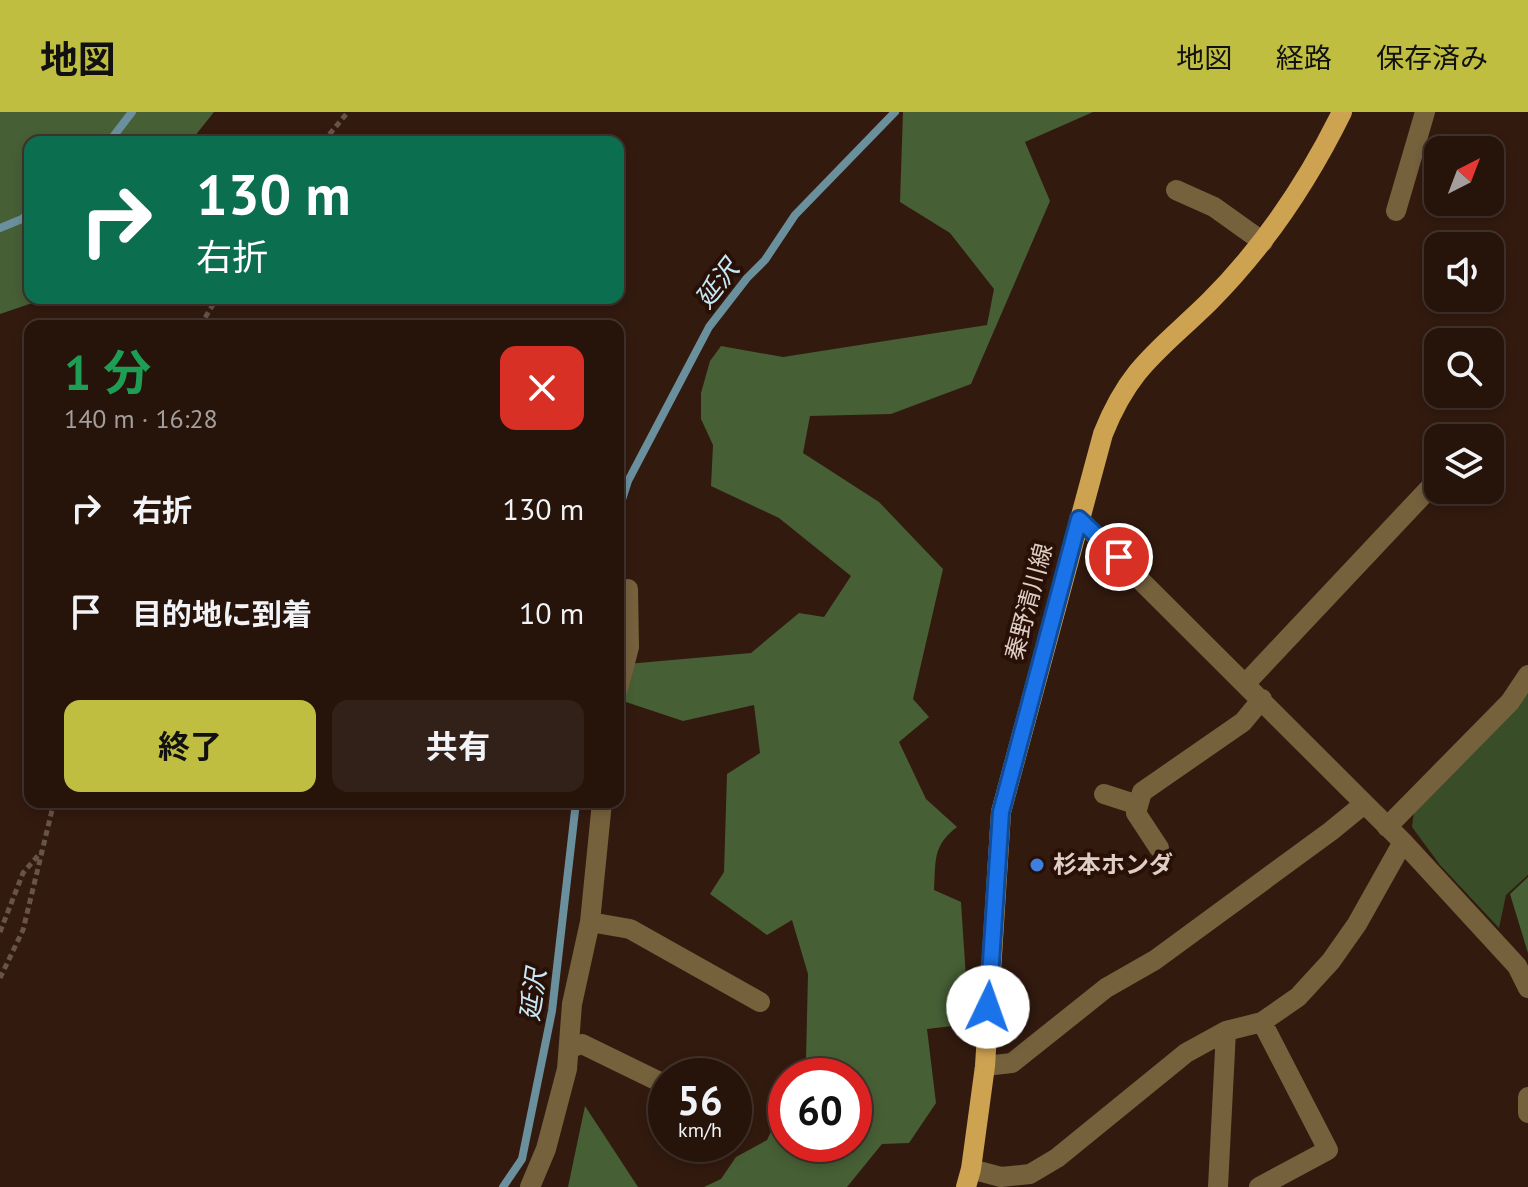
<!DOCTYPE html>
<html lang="ja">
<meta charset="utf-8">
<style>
:root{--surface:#26140b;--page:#322119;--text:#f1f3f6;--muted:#a49e9d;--line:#42332c;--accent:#c0be40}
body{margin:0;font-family:"PT Sans","Noto Sans JP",sans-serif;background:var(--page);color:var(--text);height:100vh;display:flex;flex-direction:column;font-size:30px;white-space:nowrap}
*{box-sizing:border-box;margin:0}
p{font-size:26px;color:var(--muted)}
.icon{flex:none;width:44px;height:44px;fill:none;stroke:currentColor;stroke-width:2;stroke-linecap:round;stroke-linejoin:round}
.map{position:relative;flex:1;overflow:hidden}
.side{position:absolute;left:24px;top:208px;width:600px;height:488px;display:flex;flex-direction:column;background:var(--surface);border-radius:16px;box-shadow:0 4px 12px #0003,0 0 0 2px var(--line)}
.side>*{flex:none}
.top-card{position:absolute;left:24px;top:24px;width:600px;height:168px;border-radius:16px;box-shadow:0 4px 12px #0003,0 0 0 2px var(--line);background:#0b6e4f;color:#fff;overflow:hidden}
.needle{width:52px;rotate:42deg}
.buttons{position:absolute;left:1424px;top:24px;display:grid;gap:16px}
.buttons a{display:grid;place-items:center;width:80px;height:80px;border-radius:16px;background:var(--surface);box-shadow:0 4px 12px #0003,0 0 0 2px var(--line);font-size:40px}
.speed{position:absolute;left:648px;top:946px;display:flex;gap:16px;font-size:40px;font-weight:700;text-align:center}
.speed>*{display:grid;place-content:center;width:104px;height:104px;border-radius:50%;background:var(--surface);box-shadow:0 4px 12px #0003,0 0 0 2px var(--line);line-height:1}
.speed small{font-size:20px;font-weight:400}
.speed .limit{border:12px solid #d22;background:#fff;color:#111}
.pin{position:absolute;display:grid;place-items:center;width:68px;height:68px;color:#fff;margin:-34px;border:4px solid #fff;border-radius:50%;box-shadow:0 2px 8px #0007}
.me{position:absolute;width:88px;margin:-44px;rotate:3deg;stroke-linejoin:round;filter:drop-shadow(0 0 6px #0008)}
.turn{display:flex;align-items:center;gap:28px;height:168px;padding:0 40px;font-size:36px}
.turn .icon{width:104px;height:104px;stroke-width:2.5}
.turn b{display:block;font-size:56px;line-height:68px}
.round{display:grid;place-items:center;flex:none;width:84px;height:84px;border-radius:16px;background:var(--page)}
.headline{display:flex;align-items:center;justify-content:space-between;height:136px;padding:0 40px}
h1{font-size:48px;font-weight:700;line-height:60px;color:#1e9e55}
.cta{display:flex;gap:16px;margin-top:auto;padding:16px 40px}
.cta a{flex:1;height:92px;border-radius:16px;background:var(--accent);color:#111;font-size:32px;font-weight:700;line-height:92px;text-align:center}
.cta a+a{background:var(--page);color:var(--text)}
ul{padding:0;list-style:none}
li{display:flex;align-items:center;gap:24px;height:104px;padding:0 40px}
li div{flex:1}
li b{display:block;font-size:30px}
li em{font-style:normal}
header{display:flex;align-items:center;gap:48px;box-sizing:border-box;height:112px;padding:0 40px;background:var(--accent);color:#111}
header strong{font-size:38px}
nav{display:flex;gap:44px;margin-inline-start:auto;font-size:28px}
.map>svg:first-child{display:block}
</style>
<header>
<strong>地図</strong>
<nav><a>地図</a><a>経路</a><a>保存済み</a></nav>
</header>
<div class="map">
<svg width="1528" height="1075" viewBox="0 0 1528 1075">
<rect width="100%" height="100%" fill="#321a0f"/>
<!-- green -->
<path fill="#384d28" d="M1528 578V763L1506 783 1499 816 1440 753 1412 715 1414 699Z"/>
<!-- forest -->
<path fill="#475f35" d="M0 0H214L190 30H30V186H47L0 202Z
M903 0H1093L1025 30 1050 89 971 272 891 302 810 304 803 341 879 390 943 457 913 587 929 605 899 630 926 687 957 715C932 734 936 749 934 778L961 790 969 912 927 917 936 991 909 1031 882 1032 847 1075H704L721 1067 736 1045 767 1028 786 988V1032H854V964H798L806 948 808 862 792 808 767 823 710 782 724 760 727 662 760 641 754 593 683 609 623 589 627 552 751 541 799 501 824 505 851 464 779 406 711 374 713 333 701 307V281L710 249 721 234 783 245 987 213 994 177 950 121 900 90Z
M1528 765V841L1510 782Z
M585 994 638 1075H568Z"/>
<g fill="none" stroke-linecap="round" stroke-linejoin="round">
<!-- stream -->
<path stroke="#6b909d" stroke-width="8" d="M109 30 132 0
M0 116 22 107 30 100
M618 400 628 369 709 215 747 166 765 148 795 103 895 0
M503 1075 522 1047 552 899 576 690"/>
<!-- path -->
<path stroke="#685349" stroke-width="5" stroke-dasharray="6 4" stroke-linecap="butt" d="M323 30 348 0
M200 214 217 186
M0 820 23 761 41 740
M0 866 23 818 54 690"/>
<!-- minor -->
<path stroke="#76613d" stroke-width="20" d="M1176 78 1214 95 1263 130
M1396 99 1425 0
M1079 407 1403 730 1517 854 1528 876
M1246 571 1438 367
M618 577 629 535 628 477
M1104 682 1138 693
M1387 715 1510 590 1528 563
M1159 736 1136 701 1142 680 1243 610 1262 587
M590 810 630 817 760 890
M570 936 582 932 666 973
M985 954 1012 951 1106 876 1155 848 1331 719 1364 692
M1528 985V1001
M971 1057 1001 1065 1030 1062 1057 1046 1186 941 1226 919 1262 910 1298 885 1331 849 1357 812 1403 730
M530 1075 546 1037 567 957 572 892 590 810 602 690
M1218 1075 1226 919
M1259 1075 1328 1038 1262 910"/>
<!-- major -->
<path stroke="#cda251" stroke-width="20" d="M966 1075 971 1057 985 954 1001 700 1103 322C1130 254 1160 238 1209 190 1265 134 1307 71 1342 0"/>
</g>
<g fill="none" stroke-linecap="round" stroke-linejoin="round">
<defs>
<path id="route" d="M988 895 1001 700 1079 407 1119 445"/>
</defs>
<!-- route casing -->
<use href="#route" stroke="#114b97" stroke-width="20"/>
<!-- route -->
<use href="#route" stroke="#1a73e8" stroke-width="14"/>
</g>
<!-- markers -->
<circle fill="#3f7fe0" stroke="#281006" stroke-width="3" cx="1037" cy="753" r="8"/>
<g text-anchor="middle" stroke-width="8" stroke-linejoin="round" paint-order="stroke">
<!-- street labels -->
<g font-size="24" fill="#dfcec6" stroke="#281006">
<text transform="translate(1029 490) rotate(-75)" y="8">秦野清川線</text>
</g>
<!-- poi labels -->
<g font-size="24" font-weight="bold" fill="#dfcec6" stroke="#281006" text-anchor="start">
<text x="1053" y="761">杉本ホンダ</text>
</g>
<!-- water labels -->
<g font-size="26" font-style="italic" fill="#c6e8f6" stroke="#281006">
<text transform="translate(717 172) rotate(-52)" y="9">延沢</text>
<text transform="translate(533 883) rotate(-82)" y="9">延沢</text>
</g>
</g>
</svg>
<div class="buttons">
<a><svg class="needle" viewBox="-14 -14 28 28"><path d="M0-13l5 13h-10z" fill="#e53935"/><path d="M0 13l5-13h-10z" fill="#a49e9d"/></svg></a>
<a><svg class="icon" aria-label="sound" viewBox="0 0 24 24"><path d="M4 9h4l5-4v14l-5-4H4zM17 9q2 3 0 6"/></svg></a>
<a><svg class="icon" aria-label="search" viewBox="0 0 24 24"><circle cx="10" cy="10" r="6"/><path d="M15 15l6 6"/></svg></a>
<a><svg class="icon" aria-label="layers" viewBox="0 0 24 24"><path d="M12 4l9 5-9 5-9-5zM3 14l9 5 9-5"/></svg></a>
</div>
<div class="speed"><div>56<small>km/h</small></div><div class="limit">60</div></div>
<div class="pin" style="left:1119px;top:445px;background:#d93025"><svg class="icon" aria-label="arrive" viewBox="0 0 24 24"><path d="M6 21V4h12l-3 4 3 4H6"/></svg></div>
<svg class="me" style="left:988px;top:895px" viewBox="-20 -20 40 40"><circle r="19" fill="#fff"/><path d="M0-13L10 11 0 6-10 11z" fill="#1a73e8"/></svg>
<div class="top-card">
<div class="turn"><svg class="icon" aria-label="right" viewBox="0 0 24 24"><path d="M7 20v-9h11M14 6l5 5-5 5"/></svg><div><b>130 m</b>右折</div></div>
</div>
<section class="side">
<div class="headline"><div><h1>1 分</h1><p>140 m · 16:28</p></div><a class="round" style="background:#d93025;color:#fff"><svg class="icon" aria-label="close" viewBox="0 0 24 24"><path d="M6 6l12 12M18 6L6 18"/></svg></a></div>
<ul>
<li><svg class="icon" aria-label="right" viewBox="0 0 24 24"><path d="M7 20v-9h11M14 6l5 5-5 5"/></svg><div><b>右折</b></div><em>130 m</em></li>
<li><svg class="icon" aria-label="arrive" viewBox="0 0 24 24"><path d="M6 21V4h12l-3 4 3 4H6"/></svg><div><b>目的地に到着</b></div><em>10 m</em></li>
</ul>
<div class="cta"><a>終了</a><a>共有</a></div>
</section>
</div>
